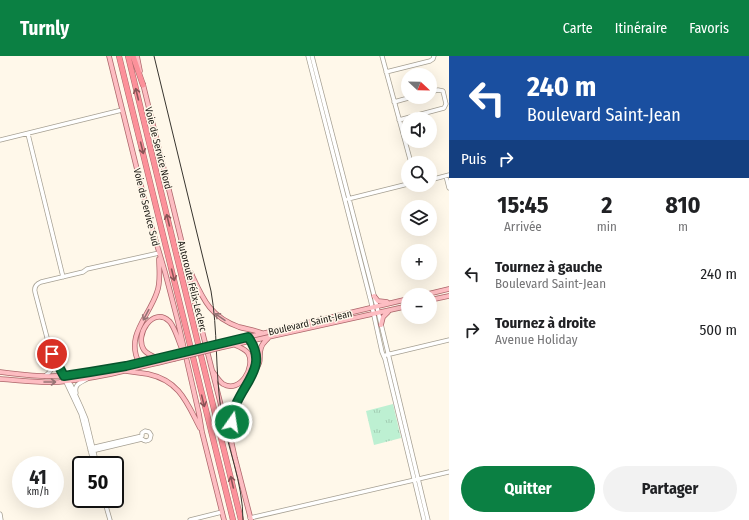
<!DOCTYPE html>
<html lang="fr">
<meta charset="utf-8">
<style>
:root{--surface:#fff;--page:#f2f2f2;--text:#202124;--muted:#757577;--accent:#0b8043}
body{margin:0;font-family:"Fira Sans Condensed",sans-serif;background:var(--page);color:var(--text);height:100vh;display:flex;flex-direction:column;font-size:15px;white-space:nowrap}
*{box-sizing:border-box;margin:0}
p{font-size:13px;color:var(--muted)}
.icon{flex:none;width:22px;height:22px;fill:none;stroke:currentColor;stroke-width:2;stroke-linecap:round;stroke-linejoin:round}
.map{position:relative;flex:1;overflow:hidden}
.panel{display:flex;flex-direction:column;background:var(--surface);width:300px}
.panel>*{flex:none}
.top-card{background:#1a4fa0;color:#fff;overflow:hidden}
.needle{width:26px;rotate:112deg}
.tools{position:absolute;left:401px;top:12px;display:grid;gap:8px}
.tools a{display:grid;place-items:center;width:36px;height:36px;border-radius:50%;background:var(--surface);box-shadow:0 4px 16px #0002;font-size:20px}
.speed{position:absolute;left:12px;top:400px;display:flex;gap:8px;font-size:20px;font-weight:700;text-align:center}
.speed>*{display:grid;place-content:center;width:52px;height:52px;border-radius:50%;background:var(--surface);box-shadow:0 4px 16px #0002;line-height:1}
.speed small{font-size:10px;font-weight:400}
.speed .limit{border:2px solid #111;border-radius:6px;background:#fff;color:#111}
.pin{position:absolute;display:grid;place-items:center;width:34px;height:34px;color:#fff;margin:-17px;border:2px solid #fff;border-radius:50%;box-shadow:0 1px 4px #0007}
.me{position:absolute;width:44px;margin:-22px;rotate:13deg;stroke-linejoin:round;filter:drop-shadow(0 0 3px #0008)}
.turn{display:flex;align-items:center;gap:14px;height:84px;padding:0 12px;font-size:18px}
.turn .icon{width:52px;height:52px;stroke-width:2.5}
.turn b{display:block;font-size:28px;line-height:34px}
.then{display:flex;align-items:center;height:38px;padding:0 12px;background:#0003;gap:8px;font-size:15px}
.eta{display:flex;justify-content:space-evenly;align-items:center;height:68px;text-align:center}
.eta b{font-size:24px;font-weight:700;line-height:28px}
.primary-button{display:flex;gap:8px;margin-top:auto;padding:8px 12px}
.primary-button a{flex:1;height:46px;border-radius:24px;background:var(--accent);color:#fff;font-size:16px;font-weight:700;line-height:46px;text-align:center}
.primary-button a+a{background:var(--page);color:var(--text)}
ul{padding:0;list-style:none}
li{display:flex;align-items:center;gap:12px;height:56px;padding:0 12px}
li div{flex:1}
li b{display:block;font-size:15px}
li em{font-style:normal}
header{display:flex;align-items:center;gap:24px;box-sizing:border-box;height:56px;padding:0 20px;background:var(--accent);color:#fff}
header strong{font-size:19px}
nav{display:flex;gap:22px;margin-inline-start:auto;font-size:14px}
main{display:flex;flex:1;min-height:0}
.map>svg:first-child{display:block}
</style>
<header>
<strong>Turnly</strong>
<nav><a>Carte</a><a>Itinéraire</a><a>Favoris</a></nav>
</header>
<main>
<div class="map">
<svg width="449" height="464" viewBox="0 0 449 464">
<defs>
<pattern id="grass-tufts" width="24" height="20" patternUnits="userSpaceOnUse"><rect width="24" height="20" fill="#bdf0d2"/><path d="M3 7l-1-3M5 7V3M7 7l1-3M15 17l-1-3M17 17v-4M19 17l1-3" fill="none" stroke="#a2cdb3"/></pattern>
</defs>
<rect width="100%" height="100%" fill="#fff8ea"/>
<!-- grass -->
<path fill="url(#grass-tufts)" d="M393 348 401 382 374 389 366 355Z"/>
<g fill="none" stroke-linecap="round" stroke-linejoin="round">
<defs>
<path id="minor" d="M308 0 371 246 382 296 385 303 424 464
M312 0 376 247 428 464
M382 0 411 107
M386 16 430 5 433 3 434 0
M394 46 412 41
M399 64 444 52 446 48 443 35 438 34 430 36
M28 78 63 221
M0 84 122 54
M446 120 449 132
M430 124 449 119
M348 143 408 128
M386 299 449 284
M45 320C55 313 52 309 51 299
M65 324 81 358 94 409
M76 337C74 328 80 327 87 323
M145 375 149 376 151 379 150 383C148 385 145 386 142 383L96 394H90L95 391 142 380V377Z
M97 409 86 363 81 351 71 329 64 320 50 293 35 236C34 231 36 228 41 226L83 216 87 213 159 197
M104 443 110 464
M0 458 1 464
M250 462 449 416
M190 464 222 456"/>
<path id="major" d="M109 0 149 162 165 216 178 266 199 358 202 376 224 464
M137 0 140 15
M143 28 181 183 195 247 212 314 228 377 231 384 235 402 251 464
M191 217C203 243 210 261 239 271 246 273 255 274 262 277
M424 239 449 233
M374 240 378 245 387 246
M430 244 449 240
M381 269 383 261 388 256
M218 288 408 243
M219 292 408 250
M157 302C152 300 147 298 144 294 134 279 153 250 169 265 174 269 179 286 182 293
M139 307C125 279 149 261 157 236 161 226 159 214 159 203
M255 314C263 305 258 301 261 292 262 287 266 285 269 281
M126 315C133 316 141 317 148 318 180 325 187 347 200 372
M0 316C18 318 37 321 55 320 96 320 136 307 175 298
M213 316C216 320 219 325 223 328 240 338 256 311 248 297 245 293 240 291 235 289
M0 323C19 324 39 327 59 326 98 323 136 312 174 303
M231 383C232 373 231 362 234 352 242 328 269 310 250 283"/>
<path id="highway" d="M119 0 233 464
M128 0 241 464
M133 0 143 29"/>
</defs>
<!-- minor casing -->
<use href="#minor" stroke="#a6a093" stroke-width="5"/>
<!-- major casing -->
<use href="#major" stroke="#ad666a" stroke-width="5.5"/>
<!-- highway casing -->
<use href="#highway" stroke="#ad666a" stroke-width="6"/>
<!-- minor -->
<use href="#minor" stroke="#fff" stroke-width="3.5"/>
<!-- major -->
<use href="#major" stroke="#fdbdc2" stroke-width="4"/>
<!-- highway -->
<use href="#highway" stroke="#fc919a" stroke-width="5"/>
<!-- tram -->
<path stroke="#38352f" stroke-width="1" d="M154 0 211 235C218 274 215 314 221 354 227 391 243 426 243 464"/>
<defs>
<path id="major-bridge" d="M175 298 218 288
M174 303 219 292"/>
</defs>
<!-- major-bridge casing -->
<use href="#major-bridge" stroke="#ad666a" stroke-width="5.5" stroke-linecap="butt"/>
<!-- major-bridge -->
<use href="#major-bridge" stroke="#fdbdc2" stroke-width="4"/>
</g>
<!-- one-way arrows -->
<defs><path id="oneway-shaft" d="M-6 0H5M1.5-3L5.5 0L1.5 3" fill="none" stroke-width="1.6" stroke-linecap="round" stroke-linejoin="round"/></defs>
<g stroke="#8a5456">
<use href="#oneway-shaft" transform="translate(137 38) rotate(-104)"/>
<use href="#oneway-shaft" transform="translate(142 92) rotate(76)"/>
<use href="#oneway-shaft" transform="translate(168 164) rotate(-104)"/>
<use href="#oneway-shaft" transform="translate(173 219) rotate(76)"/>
<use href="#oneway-shaft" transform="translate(203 345) rotate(76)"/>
<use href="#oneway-shaft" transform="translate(232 426) rotate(-103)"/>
</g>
<g stroke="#967273">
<use href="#oneway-shaft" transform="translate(146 259) rotate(118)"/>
<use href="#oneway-shaft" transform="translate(220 261) rotate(-145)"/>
<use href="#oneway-shaft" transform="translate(50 326)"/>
</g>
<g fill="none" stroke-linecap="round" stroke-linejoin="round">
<defs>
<path id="route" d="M52 298 64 320 90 316 126 310 248 281C273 315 233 332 232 366"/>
</defs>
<!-- route casing -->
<use href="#route" stroke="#07532c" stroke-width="10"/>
<!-- route -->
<use href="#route" stroke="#0b8043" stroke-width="7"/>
</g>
<g text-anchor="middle" stroke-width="3" stroke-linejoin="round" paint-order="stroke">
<!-- street labels -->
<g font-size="10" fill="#191712" stroke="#fff8ea">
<text transform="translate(159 92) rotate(76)" y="4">Voie de Service Nord</text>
<text transform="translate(147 151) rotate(76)" y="4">Voie de Service Sud</text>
<text transform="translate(193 230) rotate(76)" y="4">Autoroute Félix-Leclerc</text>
<text transform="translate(310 266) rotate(-13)" y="4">Boulevard Saint-Jean</text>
</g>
</g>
</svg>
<div class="tools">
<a><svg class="needle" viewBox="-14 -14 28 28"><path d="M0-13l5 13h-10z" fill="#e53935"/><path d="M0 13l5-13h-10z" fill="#757577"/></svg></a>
<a><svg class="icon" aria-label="sound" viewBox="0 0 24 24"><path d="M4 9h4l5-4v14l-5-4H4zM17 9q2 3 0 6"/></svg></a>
<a><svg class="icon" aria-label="search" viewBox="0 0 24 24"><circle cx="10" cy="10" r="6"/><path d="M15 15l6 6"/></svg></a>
<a><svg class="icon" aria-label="layers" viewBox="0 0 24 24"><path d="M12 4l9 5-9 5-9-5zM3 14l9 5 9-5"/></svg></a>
<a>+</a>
<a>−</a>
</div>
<div class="speed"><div>41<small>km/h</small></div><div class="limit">50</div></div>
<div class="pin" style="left:52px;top:298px;background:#d93025"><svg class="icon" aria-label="arrive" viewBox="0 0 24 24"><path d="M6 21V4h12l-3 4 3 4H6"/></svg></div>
<svg class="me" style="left:232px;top:366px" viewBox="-20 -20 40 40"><circle r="17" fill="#0b8043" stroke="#fff" stroke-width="3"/><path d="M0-11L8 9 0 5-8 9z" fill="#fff"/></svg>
</div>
<section class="panel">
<div class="top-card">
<div class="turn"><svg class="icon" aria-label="left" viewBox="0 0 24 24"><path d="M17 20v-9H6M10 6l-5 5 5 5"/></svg><div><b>240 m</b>Boulevard Saint-Jean</div></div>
<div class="then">Puis<svg class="icon" aria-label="right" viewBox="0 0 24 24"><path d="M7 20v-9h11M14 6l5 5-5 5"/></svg></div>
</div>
<div class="eta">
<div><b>15:45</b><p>Arrivée</p></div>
<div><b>2</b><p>min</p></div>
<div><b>810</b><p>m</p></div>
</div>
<ul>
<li><svg class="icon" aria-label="left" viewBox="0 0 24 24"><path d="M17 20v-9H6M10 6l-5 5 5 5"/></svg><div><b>Tournez à gauche</b><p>Boulevard Saint-Jean</p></div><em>240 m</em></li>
<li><svg class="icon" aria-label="right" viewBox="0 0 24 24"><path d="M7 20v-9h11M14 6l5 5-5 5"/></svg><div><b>Tournez à droite</b><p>Avenue Holiday</p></div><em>500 m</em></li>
</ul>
<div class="primary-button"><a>Quitter</a><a>Partager</a></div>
</section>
</main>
